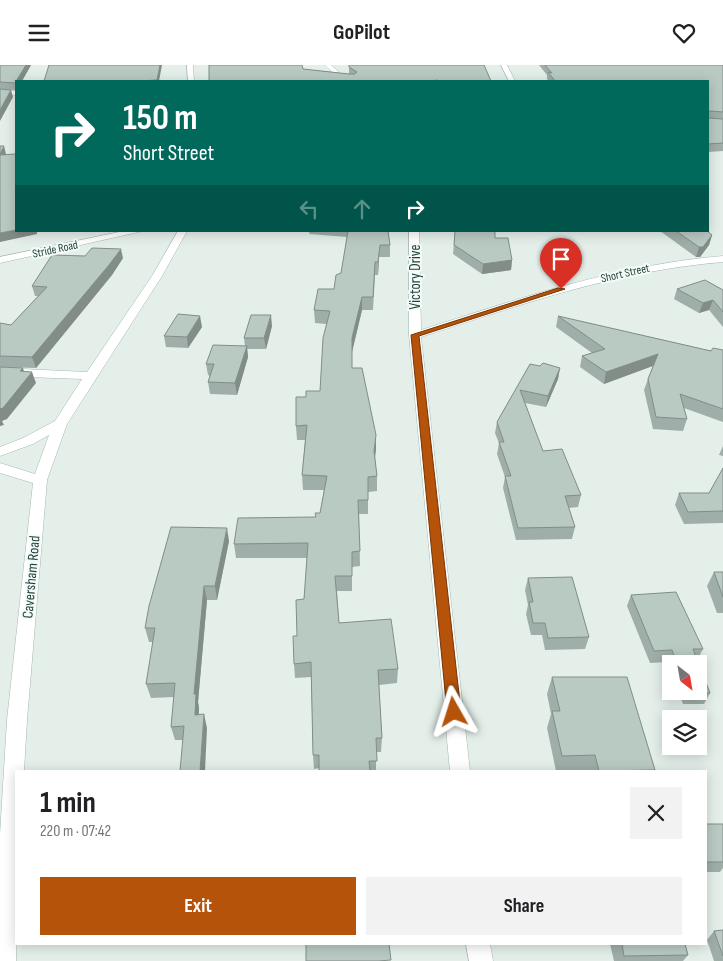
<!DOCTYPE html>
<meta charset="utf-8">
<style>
:root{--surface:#fff;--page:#f2f2f2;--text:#202124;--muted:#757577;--accent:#b45309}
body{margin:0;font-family:"Sofia Sans Condensed",sans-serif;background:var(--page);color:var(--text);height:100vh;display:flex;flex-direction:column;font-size:19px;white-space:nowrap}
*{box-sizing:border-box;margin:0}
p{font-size:16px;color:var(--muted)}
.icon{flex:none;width:28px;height:28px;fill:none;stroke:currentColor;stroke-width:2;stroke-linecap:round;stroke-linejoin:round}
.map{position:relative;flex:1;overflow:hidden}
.panel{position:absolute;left:15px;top:705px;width:692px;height:175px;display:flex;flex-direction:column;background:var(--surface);border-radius:0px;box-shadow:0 2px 12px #0003}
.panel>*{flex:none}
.top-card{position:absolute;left:15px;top:15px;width:694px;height:152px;border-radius:0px;box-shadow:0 2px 12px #0003;background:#00695c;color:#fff;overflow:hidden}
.needle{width:32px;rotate:149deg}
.tools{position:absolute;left:662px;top:590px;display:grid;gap:10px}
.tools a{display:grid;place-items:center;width:45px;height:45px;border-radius:0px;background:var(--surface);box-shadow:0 2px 12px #0003;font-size:25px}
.pin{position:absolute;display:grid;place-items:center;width:42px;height:42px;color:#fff;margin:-51px -21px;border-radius:50% 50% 50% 0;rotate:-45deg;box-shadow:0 0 5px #0007}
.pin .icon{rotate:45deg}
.me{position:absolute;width:55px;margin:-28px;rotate:354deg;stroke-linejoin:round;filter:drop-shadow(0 0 4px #0008)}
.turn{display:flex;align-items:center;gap:18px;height:105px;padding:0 25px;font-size:22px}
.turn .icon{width:65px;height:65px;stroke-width:2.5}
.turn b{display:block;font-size:35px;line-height:42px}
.lanes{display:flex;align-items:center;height:48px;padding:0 25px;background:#0003;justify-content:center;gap:25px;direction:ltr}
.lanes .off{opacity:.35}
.round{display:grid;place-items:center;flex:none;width:52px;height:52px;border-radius:0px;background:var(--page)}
.summary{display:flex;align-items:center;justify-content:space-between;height:85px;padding:0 25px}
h1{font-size:30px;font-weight:700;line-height:38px}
.primary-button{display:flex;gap:10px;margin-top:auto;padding:10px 25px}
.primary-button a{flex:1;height:58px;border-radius:0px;background:var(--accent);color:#fff;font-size:20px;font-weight:700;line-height:58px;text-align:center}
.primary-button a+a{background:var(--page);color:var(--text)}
header{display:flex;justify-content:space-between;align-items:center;height:65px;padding:0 25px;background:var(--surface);font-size:22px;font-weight:700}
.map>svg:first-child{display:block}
</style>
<header><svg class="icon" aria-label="menu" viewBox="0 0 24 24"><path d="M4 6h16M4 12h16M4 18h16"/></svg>GoPilot<svg class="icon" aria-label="heart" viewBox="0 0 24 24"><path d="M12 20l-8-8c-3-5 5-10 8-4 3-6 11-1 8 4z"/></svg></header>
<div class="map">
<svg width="723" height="896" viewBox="0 0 723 896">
<rect width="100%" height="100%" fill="#e4efea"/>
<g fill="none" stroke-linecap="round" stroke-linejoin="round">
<defs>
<path id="minor" d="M187 0H193L194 16H188Z
M325 0H331L341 9 355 16C342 17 334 9 325 0Z
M501 0H507L515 16H509Z
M0 25 16 26V30L0 29Z
M124 166H143L0 198V192Z
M178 166H187L162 211 67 359 47 415 27 655 24 706H16V896H0V770L7 655 33 418 0 408V398L35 409 49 370 33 379 0 391V382L23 373 55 356 82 314 0 311V303L87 307 152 211Z
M409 166H419L421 265C521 233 617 200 723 191V197C615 206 523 239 421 272L470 706H450L409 270Z
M466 879H490L493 896H469Z"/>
</defs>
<!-- minor casing -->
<use href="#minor" stroke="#a6b8b2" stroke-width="1"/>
<!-- minor -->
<use href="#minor" fill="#fff" fill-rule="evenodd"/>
</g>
<!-- wall -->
<path fill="#9faea8" d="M0 0H31L22 16H16V25L0 24Z
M349 0 491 16H209L303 4 349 9Z
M539 0H723V86L708 87V16H549L547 14V10Z
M308 166H388L390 180V192H379L378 210H375L373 245H362L352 287V303L376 384 375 392 377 411V426L368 427V449H359L360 501 352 502V526H337L339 558 398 604 397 618 379 620 382 673 381 687H376V706H319V703L314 704 313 690 311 612 295 613 294 599 297 571 304 534 307 493H236L234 479 315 452 320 448 324 425H303L302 410 305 375H297L296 361 306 332 320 326 326 259 315 258 314 245 334 224 341 208 347 172 310 169Z
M455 166 495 173 512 195 511 205 482 209 453 189Z
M660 166H707L712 170 709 180 700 192H696Z
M85 191 123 193 112 210 36 303 0 302V258L11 260 38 231H35L32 221Z
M677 224 723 225V262L709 245 699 248 674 234Z
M558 251 711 286 723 285V357L684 343 687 354 683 366 653 364 644 325 648 314 653 301 604 319 580 302 582 291 592 288 556 262Z
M272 261 266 284H247L248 292 237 330 210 329 208 317 210 311 208 310 206 299 245 281 244 273Z
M202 262 188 283 166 282 164 271Z
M530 299 540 301 560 303 558 314 546 342 525 338 543 386 581 430 578 442 569 443 575 462 572 474 516 475 503 423 505 412 497 389 499 378 495 368 497 357Z
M723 381V391L719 390Z
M723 403V458L684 459 675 440 679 428H709Z
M229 476 217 535H207L198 637 199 643V650L207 663 183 675H175L171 662 174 632 151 633 146 619 153 577H149L145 563Z
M714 507H723V548H717L707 521Z
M528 513 589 572 585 584 545 585 542 570H531L526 549 528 540 525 525Z
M631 530 703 584 697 595 710 628 704 639H683L678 626H699V599H671V608L667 597 650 598 627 541Z
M552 612 655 705V706H556L547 663 551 649 547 629Z
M706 759H723V803L720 807H706Z
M723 865V896H714L707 875 714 866Z
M610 879H685L688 890 683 896H614Z"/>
<!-- shaded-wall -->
<path fill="#828d88" d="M26 0H31L22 16H16Z
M160 0H162L159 16H139Z
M11 25 13 32 0 56V45Z
M4 81 6 89 1 98 0 93V89Z
M16 165V166H37V169L0 177V168Z
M712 170 709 180 700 192H696L699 182Z
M380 180 379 192 378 210V197Z
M121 184 123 193 112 210 36 303 32 292Z
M512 195 511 205 482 209 483 199Z
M362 232V245L352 287V273Z
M713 235 709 245 699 248 703 238Z
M271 250 272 261 266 284 264 273Z
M200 251 202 262 188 283 187 272Z
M247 281 248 292 237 330 235 318Z
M658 289 655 300 604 319 606 307Z
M23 303 26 314 32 307 36 318 7 354 2 356 4 360 0 361V344L20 306Z
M560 303 558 314 546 342 548 331Z
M376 370V384L374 400V386Z
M227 463 229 476 217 535 215 521Z
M204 521 207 535 198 637 199 643 198 664 195 650 194 629Z
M204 649 207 663 205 706H200Z"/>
<!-- building -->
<path fill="#b9cac3" stroke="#828d88" d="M0 0H26L15 18 0 17Z
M49 0H160L157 15 139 16H44Z
M209 0H302L303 4 349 9H355L357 7 349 2V0H484L491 16H439L437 15 432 16H209Z
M545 0H723V47L710 46 708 48 709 53 723 54V78L708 79V16H555L548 7 552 8Z
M0 24 11 25 0 45Z
M0 81H4L0 89Z
M16 89V165L0 168V90Z
M348 166H388L390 180H380L378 197H375L373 232H362L352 273V303H362L376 370 374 386 377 411 368 412V435H358L360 486 352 487V511H335L339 558 391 554 398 604 378 605 382 673H376L377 696H369L370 706H319V690H313L311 597 294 599 293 571H297L296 535 304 534 308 478 234 479 238 453 316 452 315 448H320L327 411 302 410 307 360 296 361V332H306V326H320L323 273 330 246 314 245 318 224H334L336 210 341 208Z
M455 166H495V173H508L512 195 483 199 454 180Z
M676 166H707L712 170 703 182H699Z
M92 183 121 184 109 200 32 292 0 291V258L11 260 47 222 32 221 52 190 85 191Z
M705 215 723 225V247L713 235 703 238 677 224Z
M178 249 200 251 187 272 164 271Z
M251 250H271L264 273H244Z
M558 251 711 286 713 283 723 285V344L680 329 687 354 656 352 648 314 658 289 606 307 582 291 605 284Z
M213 280 247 281 235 318 208 317 214 299H206Z
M543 298 560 303 548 331 520 325 543 386 562 384 581 430 565 431 575 462 518 463 505 411H511L499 377H504L497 357 530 299 540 301Z
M0 302 23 303 20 306 32 307 3 343 0 344Z
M723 403V446L688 447 679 428H709Z
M171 462 227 463 215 521H204L194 629H196L195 650 204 649 200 706H180L184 661 171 662 175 618 146 619 155 563H145L149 541Z
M714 507H723V532Z
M572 512 589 572 548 573 545 558H533L529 537H533L528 513Z
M676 527 703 584H693L710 628H688V626H699V599H677L672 585 654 586 631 530Z
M552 612H627L655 705 599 706 595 690 562 691 552 646H560Z
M706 759H723V797H706Z
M723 865V891L714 866Z
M306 879H389L391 895 378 896H306Z
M622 879H685L688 890 624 891Z"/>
<!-- route -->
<path fill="#b45309" stroke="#753606" d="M558 223 565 224 419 271 461 647 459 651 454 653 449 651 447 647 411 270Z"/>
<g text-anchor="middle" stroke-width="4" stroke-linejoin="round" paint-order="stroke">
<!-- far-street labels -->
<g font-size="12" fill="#21433a" stroke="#f5fbf8">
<text transform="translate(55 184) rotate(-12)" y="4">Stride Road</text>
<text transform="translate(625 208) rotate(-13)" y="4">Short Street</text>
</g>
<!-- street labels -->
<g font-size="15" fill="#21433a" stroke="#f5fbf8">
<text transform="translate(415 212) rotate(-90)" y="5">Victory Drive</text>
<text transform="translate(31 512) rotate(-85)" y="5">Caversham Road</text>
</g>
</g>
</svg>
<div class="tools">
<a><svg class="needle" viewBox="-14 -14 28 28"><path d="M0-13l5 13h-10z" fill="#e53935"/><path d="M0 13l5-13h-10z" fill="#757577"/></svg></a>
<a><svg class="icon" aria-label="layers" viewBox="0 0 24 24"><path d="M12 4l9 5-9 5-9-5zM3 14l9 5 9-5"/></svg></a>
</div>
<div class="pin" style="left:561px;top:224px;background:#d93025"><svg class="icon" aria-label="arrive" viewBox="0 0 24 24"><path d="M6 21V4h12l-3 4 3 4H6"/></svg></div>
<svg class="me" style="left:454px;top:647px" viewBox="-20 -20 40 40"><path d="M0-17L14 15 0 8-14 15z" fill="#b45309" stroke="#fff" stroke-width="4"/></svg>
<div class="top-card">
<div class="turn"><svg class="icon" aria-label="right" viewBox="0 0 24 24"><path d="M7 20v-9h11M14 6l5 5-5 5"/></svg><div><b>150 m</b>Short Street</div></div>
<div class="lanes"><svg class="icon off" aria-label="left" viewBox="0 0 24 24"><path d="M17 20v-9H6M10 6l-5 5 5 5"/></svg><svg class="icon off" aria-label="ahead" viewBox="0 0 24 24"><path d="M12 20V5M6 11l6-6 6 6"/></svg><svg class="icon" aria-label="right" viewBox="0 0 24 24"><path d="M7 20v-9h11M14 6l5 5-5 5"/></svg></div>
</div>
<section class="panel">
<div class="summary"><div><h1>1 min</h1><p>220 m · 07:42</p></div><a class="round"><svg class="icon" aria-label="close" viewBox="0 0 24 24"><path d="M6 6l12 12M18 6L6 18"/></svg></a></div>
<div class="primary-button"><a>Exit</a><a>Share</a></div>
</section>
</div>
